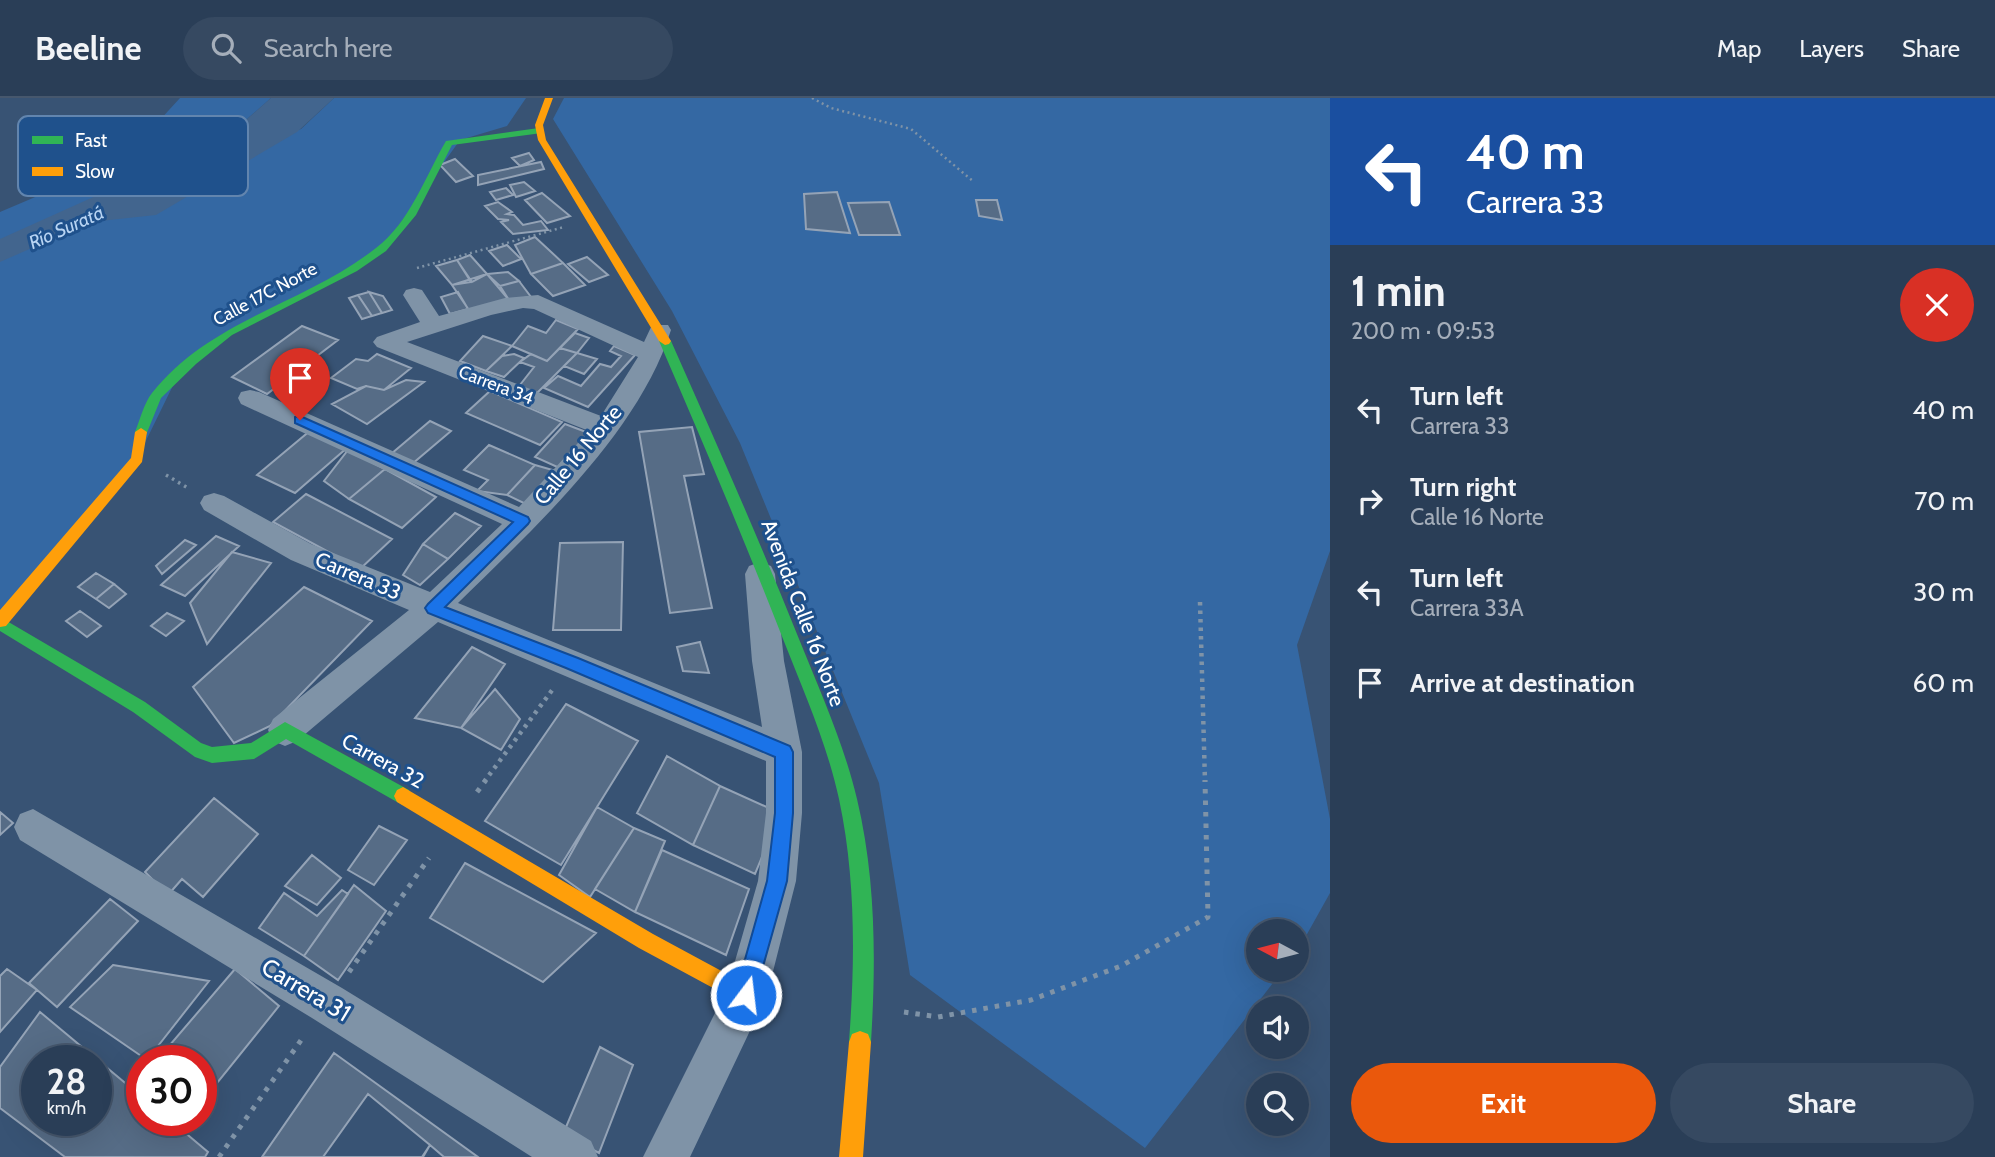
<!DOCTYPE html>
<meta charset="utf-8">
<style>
:root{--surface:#2a3e57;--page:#364961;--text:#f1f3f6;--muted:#a5aeba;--line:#46576d;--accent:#ea580c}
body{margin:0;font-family:Cabin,sans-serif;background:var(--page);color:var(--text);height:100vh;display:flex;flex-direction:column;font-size:26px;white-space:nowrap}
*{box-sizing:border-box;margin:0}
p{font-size:23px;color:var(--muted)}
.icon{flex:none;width:38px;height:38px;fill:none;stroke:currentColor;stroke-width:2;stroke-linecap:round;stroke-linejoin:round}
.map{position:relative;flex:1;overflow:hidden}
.sheet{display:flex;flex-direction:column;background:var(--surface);width:665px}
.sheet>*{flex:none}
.top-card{background:#1a4fa0;color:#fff;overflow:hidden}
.needle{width:46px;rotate:277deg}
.tools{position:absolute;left:1246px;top:821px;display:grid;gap:14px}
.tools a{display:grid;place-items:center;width:63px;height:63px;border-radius:50%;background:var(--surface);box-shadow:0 7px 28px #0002,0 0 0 2px var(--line);font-size:35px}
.speed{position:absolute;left:21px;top:947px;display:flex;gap:14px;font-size:35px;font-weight:700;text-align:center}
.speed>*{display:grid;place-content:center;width:91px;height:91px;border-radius:50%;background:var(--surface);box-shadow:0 7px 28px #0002,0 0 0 2px var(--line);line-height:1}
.speed small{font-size:18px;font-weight:400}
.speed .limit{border:10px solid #d22;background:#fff;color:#111}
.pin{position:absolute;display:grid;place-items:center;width:60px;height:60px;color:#fff;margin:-72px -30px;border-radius:50% 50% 50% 0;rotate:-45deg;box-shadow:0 0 7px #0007}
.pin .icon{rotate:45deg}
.me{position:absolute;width:77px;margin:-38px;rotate:15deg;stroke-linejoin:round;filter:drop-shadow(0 0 5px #0008)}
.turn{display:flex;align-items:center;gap:24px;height:147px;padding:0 21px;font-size:32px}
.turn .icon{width:91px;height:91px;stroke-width:2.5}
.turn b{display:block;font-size:49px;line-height:60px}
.round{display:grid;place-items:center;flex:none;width:74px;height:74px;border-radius:37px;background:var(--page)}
.headline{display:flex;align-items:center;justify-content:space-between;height:119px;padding:0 21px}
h1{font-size:42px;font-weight:700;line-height:52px}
.primary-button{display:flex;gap:14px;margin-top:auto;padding:14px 21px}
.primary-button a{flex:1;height:80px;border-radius:42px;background:var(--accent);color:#fff;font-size:28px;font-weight:700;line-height:80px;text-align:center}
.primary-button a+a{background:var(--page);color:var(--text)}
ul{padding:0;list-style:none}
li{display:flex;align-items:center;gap:21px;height:91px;padding:0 21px}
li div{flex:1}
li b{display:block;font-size:26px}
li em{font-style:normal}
header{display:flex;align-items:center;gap:42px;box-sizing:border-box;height:98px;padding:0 35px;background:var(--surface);border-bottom:2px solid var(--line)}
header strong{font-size:33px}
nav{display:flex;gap:38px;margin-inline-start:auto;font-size:24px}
.search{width:490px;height:63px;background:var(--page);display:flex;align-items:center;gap:18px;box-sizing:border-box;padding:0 24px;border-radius:38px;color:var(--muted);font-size:26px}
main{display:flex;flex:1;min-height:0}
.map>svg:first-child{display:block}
</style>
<header>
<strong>Beeline</strong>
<div class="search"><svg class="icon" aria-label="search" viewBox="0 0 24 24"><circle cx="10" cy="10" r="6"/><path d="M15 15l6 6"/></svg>Search here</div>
<nav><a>Map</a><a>Layers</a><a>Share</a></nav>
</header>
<main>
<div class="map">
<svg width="1330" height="1059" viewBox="0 0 1330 1059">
<rect width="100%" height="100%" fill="#385374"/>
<!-- green -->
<path fill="#3468a3" d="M180 0H271L239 28 113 91 301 31 334 0H526L507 28 460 42 381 152 185 263 137 361 0 523V114L87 77 147 36Z
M564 0H1330V453L1297 547 1330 721V795L1297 854V833H1258V872H1283L1145 1050 910 877 879 685 740 345 672 213 553 21Z"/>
<!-- water -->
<path fill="#42658e" d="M271 0H334L297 34 156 117 91 124 0 164V141L109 92 239 28Z"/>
<!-- building -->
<path fill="#566c86" stroke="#94a3b6" stroke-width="2" fill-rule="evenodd" d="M529 55 534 62 520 68 512 60Z
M455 61 473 78 456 84 440 67Z
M541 64 544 71 478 87V77Z
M524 84 535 93 516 99 510 87Z
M506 90 513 97 496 102 490 94Z
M837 94 850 135 806 131 804 96Z
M542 95 570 118 547 125 525 102Z
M976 102H997L1002 122 979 118Z
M498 104 512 114 507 116 514 117 523 127 541 123 548 132 513 136 501 124 509 122 498 121 485 108Z
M889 104 900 137H859L848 105Z
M535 139 563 165 531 176 515 147Z
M507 147 521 161 503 168 489 153Z
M470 157 487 176 472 184 457 162Z
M587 159 608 177 589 184 568 166Z
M457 162 471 184 452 187 436 168Z
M563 165 585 187 553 198 531 176Z
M508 174 519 183 500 188 487 176Z
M487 176 509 202 471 215 452 187Z
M519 183 531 199 509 202 500 188Z
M369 194 382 215 372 218 358 197Z
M369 194 383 198 392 212 382 215Z
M458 194 468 211 450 216 441 199Z
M358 197 372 218 362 221 349 200Z
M556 222 578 231 547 263 512 248 528 228 546 235Z
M302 228 338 242 267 296 232 279Z
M575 235 589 240 577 255 560 250Z
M483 238 512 248 486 273 460 263Z
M614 248 635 257 588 309 544 290 558 278 581 288 600 266 611 269 621 258 610 253Z
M560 250 577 255 533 299 516 292 534 269 520 264 531 256 547 263Z
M577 255 597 261 584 276 564 268Z
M377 256 411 270 384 292 366 288 357 291 331 280 356 261 368 263Z
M514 256 524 260 504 279 486 273 502 258Z
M406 282 424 284 367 326 332 306 366 288 384 292Z
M490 293 562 324 540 347 466 315Z
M430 323 451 333 412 366 391 356Z
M565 326 594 337 564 372 535 359Z
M692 329 704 376 684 378 712 510 670 515 639 334Z
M311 332 348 349 295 395 257 377Z
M489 347 535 367 507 397 477 393 488 382 464 372Z
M348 352 385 371 349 401 324 383Z
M535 367 563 375 532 409 507 397Z
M385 371 436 399 402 430 349 401Z
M306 396 392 441 360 471 273 424Z
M455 415 481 428 448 461 423 446Z
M216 438 239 448 185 498 161 487Z
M185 442 196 447 162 476 156 468Z
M623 444 621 532H553L560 445Z
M423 446 448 461 420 487 403 477Z
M232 454 271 465 207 546 190 505Z
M96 475 114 486 96 501 78 489Z
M114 486 126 496 109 510 96 501Z
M304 489 372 523 270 628 234 645 193 589Z
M80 513 101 528 87 539 66 523Z
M167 515 184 523 166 538 151 528Z
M700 544 709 575 683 573 677 549Z
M472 549 505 566 461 630 415 620Z
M495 591 520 621 501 652 461 630Z
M566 606 638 643 561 767 485 723Z
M667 658 720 688 693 747 637 715Z
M720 688 780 715 755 776 693 747Z
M214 700 258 736 203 799 182 781 168 797 145 774Z
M597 709 634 730 590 799 559 777Z
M0 714 13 725 0 737Z
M379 728 407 742 374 787 348 772Z
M634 730 665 743 635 814 595 791Z
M662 752 749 791 726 857 635 814Z
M312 757 341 780 317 807 285 788Z
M465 765 596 835 543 884 430 820Z
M354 787 386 813 338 882 304 858Z
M342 792 348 796 304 858 259 830 284 795 317 818Z
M110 801 138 823 57 909 29 885Z
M113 867 209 883 147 962 70 909Z
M7 871 37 892 0 934V878Z
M235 871 279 908 201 1005V962H157Z
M40 914 142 999V1022H170L208 1054 205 1059H65L0 1010V969ZM37 962H96V1022H37Z
M600 949 633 967 599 1055 563 1036Z
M334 955 478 1059H444L430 1047 422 1059H262Z
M368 996 430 1047 423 1059H323Z"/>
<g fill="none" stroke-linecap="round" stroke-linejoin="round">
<!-- path-far3 -->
<path stroke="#7f93a7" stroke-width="2.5" stroke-dasharray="2 3.5" stroke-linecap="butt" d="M812 0 831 10 911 31 974 84
M417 170 564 129"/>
<!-- path-far2 -->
<path stroke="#7f93a7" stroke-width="3.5" stroke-dasharray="2.5 4.5" stroke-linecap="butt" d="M166 377 188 390"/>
<!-- path-far1 -->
<path stroke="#7f93a7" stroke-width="4.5" stroke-dasharray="3.5 5" stroke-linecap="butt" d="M1200 504 1205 684
M484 684 553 591"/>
<!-- path -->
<path stroke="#7f93a7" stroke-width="5" stroke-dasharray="4.5 7" stroke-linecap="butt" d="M477 694 486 682
M349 874 429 760
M904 914 938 919 1031 902 1121 868 1208 819 1205 682
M219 1059 304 938"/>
<!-- street -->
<path fill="#7f93a7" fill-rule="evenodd" d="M414 190 422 192 439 218 505 200 538 197 644 244 652 227H668L671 232C638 336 534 430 458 505L762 629 752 563 745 476 749 468 760 464 771 468 775 476 784 563 802 654V715L796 783 767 897 690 1059H643L727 891 758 783 766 715V663L438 524 297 643 285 648 273 643 268 632 273 621 409 512 291 462 204 412 200 405 204 398 214 395 224 398 311 446 430 494 502 426 241 306 238 300 241 294 250 292 259 294 519 409 589 333 377 249 373 244 377 239 420 224 403 197 406 192ZM523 210 534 211 638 259 601 318 407 244 491 217Z
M33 711 342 890 591 1043 598 1059H532L312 920 20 742 14 729 20 716Z"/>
<!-- fast -->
<path fill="#30b455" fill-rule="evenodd" d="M539 30 542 31V35L452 47 416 117 386 153 357 173 232 237 196 266 161 300 146 337H136L135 334C140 322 144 305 152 295 211 221 305 206 376 150 410 124 425 79 446 43Z
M665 239 671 243C715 342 759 441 799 541 820 593 844 646 857 701 876 781 876 863 871 944L868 952 860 955 852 952 849 944C855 863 856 781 839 701 827 646 804 594 783 541 744 441 702 342 659 243Z
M0 519 145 604 201 645 212 649 251 645 285 624 409 692 412 698 409 704 403 707 397 704 286 641 254 661 212 665 195 659 133 614 0 533Z"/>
<!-- slow -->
<path fill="#ff9f0a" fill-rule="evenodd" d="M545 0H553L543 27 546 42 671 243 669 246 665 247 659 243 538 42 535 27Z
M141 330 147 334 142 364 6 528 0 529V512L131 360 135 334Z
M403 689 653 836 753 890 757 897 753 904 746 908 739 904 639 850 397 704 394 698 397 692Z
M860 933 868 936 871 944 863 1059H839L849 944 852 936Z"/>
</g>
<!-- route -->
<path fill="#1a73e8" stroke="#114b97" stroke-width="2" d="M300 318 528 419 530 423 528 426 445 509 578 560 790 648 793 654V715L787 783 753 904 746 907 738 904 735 897 767 783 775 715V659L566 570 428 515 425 510 428 506 513 424 295 325V319Z"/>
<g text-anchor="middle" stroke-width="6" stroke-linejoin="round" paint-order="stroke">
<!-- far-street labels -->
<g font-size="18" fill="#fff" stroke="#1f518c">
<text transform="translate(265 196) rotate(-28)" y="6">Calle 17C Norte</text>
<text transform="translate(496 287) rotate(21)" y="6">Carrera 34</text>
</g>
<!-- far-water labels -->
<g font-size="19" font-style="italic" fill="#b8d4f3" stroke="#1f518c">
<text transform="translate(66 129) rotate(-24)" y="7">Río Suratá</text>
</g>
<!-- street labels -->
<g font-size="21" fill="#fff" stroke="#1f518c">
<text transform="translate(578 357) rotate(-50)" y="7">Calle 16 Norte</text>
<text transform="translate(358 478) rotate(23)" y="7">Carrera 33</text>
<text transform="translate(803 515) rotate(69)" y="7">Avenida Calle 16 Norte</text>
<text transform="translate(383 663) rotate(29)" y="7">Carrera 32</text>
</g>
<!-- near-street labels -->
<g font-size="24" fill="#fff" stroke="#1f518c">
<text transform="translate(306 892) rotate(31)" y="8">Carrera 31</text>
</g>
</g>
<!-- legend -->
<rect x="18" y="18" width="230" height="80" rx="10" fill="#1f518c" stroke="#6285ae" stroke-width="2"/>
<rect x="32" y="38" width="31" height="8" fill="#30b455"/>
<rect x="32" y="69" width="31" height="9" fill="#ff9f0a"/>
<g font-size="19" fill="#fff">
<text x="75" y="49">Fast</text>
<text x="75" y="80">Slow</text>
</g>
</svg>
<div class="tools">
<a><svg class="needle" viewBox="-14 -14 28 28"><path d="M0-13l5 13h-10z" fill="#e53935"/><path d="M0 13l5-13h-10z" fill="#a5aeba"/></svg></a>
<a><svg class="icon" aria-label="sound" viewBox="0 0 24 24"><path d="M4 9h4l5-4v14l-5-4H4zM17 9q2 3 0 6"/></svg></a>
<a><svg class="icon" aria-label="search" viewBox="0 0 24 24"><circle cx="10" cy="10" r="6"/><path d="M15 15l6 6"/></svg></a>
</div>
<div class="speed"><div>28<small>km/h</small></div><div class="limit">30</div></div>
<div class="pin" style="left:300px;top:322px;background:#d93025"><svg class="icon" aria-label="arrive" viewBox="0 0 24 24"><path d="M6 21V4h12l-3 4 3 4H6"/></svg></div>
<svg class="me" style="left:746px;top:897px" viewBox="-20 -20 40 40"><circle r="17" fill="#1a73e8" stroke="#fff" stroke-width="3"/><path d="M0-11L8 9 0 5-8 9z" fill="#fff"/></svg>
</div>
<section class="sheet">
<div class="top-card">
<div class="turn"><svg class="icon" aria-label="left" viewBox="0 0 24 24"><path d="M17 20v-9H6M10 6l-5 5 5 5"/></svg><div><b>40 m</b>Carrera 33</div></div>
</div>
<div class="headline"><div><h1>1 min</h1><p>200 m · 09:53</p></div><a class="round" style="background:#d93025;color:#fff"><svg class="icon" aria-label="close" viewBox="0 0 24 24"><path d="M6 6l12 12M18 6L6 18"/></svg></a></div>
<ul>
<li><svg class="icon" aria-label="left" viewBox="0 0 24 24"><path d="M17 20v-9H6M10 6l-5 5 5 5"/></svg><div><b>Turn left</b><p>Carrera 33</p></div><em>40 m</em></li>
<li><svg class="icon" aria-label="right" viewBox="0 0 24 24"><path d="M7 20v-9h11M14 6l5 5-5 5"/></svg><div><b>Turn right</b><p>Calle 16 Norte</p></div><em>70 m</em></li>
<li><svg class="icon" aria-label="left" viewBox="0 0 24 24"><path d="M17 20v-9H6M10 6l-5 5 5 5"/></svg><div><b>Turn left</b><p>Carrera 33A</p></div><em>30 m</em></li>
<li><svg class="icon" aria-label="arrive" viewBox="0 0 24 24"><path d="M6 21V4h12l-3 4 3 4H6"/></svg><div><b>Arrive at destination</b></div><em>60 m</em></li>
</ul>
<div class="primary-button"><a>Exit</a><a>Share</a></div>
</section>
</main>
